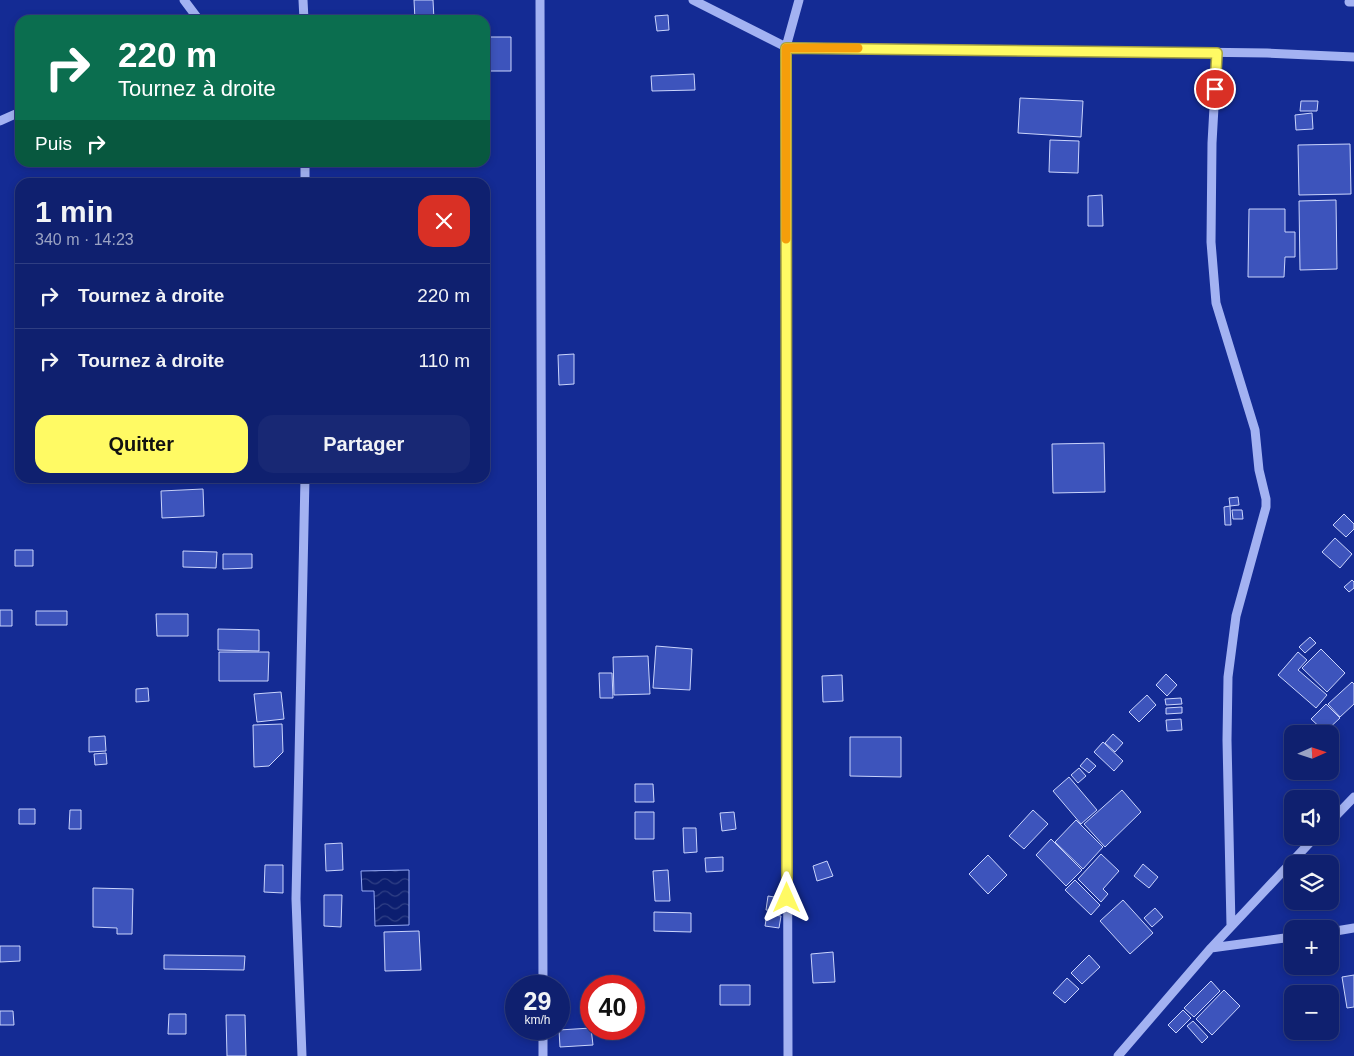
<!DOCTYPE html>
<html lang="fr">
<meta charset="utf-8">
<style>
:root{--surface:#0f206f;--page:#182874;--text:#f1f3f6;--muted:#9ba3c3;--line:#2f3e82;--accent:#fffa64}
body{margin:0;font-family:Helvetica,sans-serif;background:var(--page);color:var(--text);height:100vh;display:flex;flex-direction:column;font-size:19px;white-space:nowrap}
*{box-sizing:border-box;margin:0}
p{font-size:16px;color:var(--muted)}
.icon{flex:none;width:28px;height:28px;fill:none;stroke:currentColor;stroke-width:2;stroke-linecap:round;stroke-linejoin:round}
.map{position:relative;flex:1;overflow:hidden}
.drawer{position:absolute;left:15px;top:178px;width:475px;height:305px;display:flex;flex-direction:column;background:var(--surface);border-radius:15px;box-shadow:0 2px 8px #0003,0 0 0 1px var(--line)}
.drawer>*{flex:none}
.hud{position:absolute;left:15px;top:15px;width:475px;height:152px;border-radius:15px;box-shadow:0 2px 8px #0003,0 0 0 1px var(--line);background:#0b6e4f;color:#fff;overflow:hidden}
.needle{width:32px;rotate:87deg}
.tools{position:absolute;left:1284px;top:725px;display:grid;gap:10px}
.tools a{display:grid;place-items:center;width:55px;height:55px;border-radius:10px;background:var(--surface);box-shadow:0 2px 8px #0003,0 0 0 1px var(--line);font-size:25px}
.speed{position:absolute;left:505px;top:975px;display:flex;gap:10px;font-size:25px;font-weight:700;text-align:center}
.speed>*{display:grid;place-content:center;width:65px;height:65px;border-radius:50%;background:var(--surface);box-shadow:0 2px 8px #0003,0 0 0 1px var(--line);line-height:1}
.speed small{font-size:12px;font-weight:400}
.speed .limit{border:8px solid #d22;background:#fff;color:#111}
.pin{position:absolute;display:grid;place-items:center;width:42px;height:42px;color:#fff;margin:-21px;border:2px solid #fff;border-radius:50%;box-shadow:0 1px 5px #0007}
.me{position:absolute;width:55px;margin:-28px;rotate:0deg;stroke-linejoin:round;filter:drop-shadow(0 0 4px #0008)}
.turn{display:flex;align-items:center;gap:18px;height:105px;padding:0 20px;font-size:22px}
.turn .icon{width:65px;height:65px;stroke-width:2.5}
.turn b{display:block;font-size:35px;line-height:42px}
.then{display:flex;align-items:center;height:48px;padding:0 20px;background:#0003;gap:10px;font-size:19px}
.round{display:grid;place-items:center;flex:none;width:52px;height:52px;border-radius:15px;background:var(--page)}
.overview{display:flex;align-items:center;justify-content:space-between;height:85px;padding:0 20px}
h1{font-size:30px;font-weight:600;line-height:38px}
.action{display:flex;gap:10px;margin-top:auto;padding:10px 20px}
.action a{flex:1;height:58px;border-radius:15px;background:var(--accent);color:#111;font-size:20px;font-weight:600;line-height:58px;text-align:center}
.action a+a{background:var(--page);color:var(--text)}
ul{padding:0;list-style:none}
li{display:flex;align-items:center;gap:15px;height:65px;padding:0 20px;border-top:1px solid var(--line)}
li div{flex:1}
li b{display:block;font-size:19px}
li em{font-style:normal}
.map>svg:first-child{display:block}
</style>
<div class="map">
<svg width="1354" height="1056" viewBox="0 0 1354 1056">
<defs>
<pattern id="water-waves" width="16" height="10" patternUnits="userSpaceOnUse" patternTransform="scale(1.25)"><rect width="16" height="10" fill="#0c1e70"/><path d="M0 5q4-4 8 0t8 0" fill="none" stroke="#304085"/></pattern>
</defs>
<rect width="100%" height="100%" fill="#142b94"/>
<!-- water -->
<path fill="url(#water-waves)" stroke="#95a9f5" d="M409 870V925L375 926 374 891H362L361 871Z"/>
<!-- building -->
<path fill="#3d54bc" stroke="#cad4fc" d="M414 0H433L434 20H415Z
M668 15 669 30 657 31 655 16Z
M485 37H511V71H485Z
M694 74 695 90 652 91 651 76Z
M1020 98 1083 101 1081 137 1018 133Z
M1301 101H1318L1317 111H1300Z
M1312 113 1313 129 1296 130 1295 115Z
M1050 140 1079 141 1078 173 1049 172Z
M1350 144 1351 194 1299 195 1298 145Z
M1102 195 1103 226H1088V196Z
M1336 200 1337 269 1300 270 1299 201Z
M1249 209H1285V232H1295V257H1285L1284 277H1248Z
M574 354V384L559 385 558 355Z
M1104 443 1105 492 1053 493 1052 444Z
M203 489 204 516 162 518 161 491Z
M1238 497 1239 505 1230 506 1229 498Z
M1230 506 1231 525H1225L1224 507Z
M1232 510H1242L1243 519H1233Z
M1344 514 1354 524V529L1346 537 1333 525Z
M1335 538 1352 554 1340 568 1322 552Z
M15 550H33V566H15Z
M183 551 217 552 216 568 183 567Z
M223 554H252V568L223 569Z
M1352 580 1354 582V588L1349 592 1344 587Z
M0 610H12V626H0Z
M36 611H67V625H36Z
M156 614H188V636H157Z
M218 629 259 630V651L218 650Z
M1310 637 1316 643 1305 653 1299 647Z
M656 646 692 649 690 690 653 688Z
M1321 649 1345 673 1327 692 1302 668Z
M219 652H269L268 681H219Z
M1298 652 1307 660 1298 670 1327 695 1316 708 1278 675Z
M648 656 650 694 614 695 613 657Z
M599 673H612L613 698H600Z
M1166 674 1177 685 1167 696 1156 685Z
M842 675 843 701 823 702 822 676Z
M1352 682 1354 684V704L1340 717 1328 704Z
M148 688 149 701 136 702V689Z
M281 692 284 719 257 722 254 694Z
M1147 695 1156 705 1139 722 1129 712Z
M1181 698 1182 704 1166 705 1165 699Z
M1326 704 1340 718 1325 732 1311 719Z
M1182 707V713L1166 714V708Z
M1181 719 1182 730 1167 731 1166 720Z
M282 724 283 752 269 766 254 767 253 725Z
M1113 734 1123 743 1115 752 1105 743Z
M105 736 106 751 89 752V737Z
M850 737H901V777L850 776Z
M1103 742 1123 761 1114 771 1094 752Z
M106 753 107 764 95 765 94 754Z
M1087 758 1096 766 1089 773 1080 766Z
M1079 768 1086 776 1078 783 1071 775Z
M1069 777 1097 810 1081 824 1053 791Z
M635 784H653L654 802H635Z
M1122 790 1141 812 1105 847 1084 824Z
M19 809H35V824H19Z
M70 810H81V829H69Z
M1033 810 1048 824 1024 849 1009 836Z
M635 812H654V839H635Z
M734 812 736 829 722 831 720 813Z
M1076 820 1103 847 1083 869 1055 842Z
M683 828H696L697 852 684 853Z
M1051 839 1082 870 1066 886 1036 855Z
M342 843 343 870 326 871 325 844Z
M1101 854 1119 871 1103 889 1108 894 1101 902 1078 879Z
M988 855 1007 875 988 894 969 874Z
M723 857V871L706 872 705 858Z
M827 861 833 876 817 881 813 866Z
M1143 864 1158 877 1149 888 1134 876Z
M265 865H283V893L264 892Z
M668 870 670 901H655L653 871Z
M1075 880 1100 905 1091 915 1065 890Z
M93 888 133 889 132 934H117V928L93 927Z
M324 895H342L341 927 324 926Z
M768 896 781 898 779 911 766 910Z
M1123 900 1153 933 1130 954 1100 921Z
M1155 908 1163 917 1152 927 1144 918Z
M654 912 691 913V932L654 931Z
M767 914 781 916 779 928 765 926Z
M419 931 421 970 385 971 384 932Z
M0 946H20V961L0 962Z
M833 952 835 982 813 983 811 954Z
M164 955 245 956 244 970 164 969Z
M1089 955 1100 967 1082 984 1071 973Z
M1291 957H1292V966H1324V970L1293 973Z
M1354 975V1007L1347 1008 1342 977Z
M1067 978 1079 989 1065 1003 1053 993Z
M1211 981 1220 991 1194 1017 1184 1008Z
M720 985H750V1005H720Z
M1224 990 1240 1006 1212 1035 1196 1019Z
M1183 1010 1191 1018 1176 1033 1168 1025Z
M0 1011H13L14 1025H0Z
M169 1014H186V1034H168Z
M226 1015H245L246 1056H227Z
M1193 1021 1208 1037 1202 1043 1187 1026Z
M591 1028 593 1045 560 1047 559 1030Z"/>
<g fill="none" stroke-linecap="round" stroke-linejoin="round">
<!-- minor -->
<path stroke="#a3b2f2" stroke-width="9" d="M184 0 199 20
M303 0 304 20
M540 0 543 986
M693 0 786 47 1267 53 1354 57
M1349 2H1354
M1217 53 1212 143 1211 242 1216 303 1255 430 1259 470 1266 499V507L1236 616 1228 677 1227 740 1231 926
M0 121 20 112
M305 162V182
M1330 822 1354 797
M1330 932 1354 928
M1211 948 1292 937
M543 1029V1056
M302 1056 296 899 305 478
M788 1056 786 47 799 0
M1118 1056 1211 948 1316 836"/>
</g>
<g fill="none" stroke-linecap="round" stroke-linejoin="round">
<defs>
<path id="route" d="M787 898 786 48 1217 53 1215 89"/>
</defs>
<!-- route casing -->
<use href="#route" stroke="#a6a241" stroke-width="12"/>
<!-- route -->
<use href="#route" stroke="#fffa64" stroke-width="9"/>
<!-- slow -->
<path stroke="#f59e0b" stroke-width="9" d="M786 239V48H858"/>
</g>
</svg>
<div class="tools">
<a><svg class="needle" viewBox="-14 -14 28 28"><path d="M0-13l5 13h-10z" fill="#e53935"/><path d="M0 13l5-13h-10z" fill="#9ba3c3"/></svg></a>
<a><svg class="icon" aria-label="sound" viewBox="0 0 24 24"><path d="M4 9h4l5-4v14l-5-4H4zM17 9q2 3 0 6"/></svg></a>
<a><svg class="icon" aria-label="layers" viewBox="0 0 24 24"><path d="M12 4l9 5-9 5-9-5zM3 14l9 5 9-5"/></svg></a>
<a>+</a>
<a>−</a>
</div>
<div class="speed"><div>29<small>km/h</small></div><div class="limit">40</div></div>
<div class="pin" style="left:1215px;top:89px;background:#d93025"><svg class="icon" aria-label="arrive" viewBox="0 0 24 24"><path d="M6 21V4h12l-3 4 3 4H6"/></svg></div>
<svg class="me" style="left:787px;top:898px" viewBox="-20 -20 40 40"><path d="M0-17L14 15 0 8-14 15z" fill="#fffa64" stroke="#fff" stroke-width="4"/></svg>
<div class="hud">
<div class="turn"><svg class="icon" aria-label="right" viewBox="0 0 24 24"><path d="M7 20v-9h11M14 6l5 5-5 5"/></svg><div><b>220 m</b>Tournez à droite</div></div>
<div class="then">Puis<svg class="icon" aria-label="right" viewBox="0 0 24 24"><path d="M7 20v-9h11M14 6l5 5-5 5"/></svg></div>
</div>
<section class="drawer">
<div class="overview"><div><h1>1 min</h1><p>340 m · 14:23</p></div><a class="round" style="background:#d93025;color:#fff"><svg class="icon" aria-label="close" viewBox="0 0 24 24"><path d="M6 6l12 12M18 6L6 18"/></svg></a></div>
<ul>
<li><svg class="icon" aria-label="right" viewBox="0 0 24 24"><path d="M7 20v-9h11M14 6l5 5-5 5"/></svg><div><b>Tournez à droite</b></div><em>220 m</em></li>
<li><svg class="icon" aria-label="right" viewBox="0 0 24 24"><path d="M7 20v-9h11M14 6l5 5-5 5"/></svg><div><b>Tournez à droite</b></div><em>110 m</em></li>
</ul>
<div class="action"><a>Quitter</a><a>Partager</a></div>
</section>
</div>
